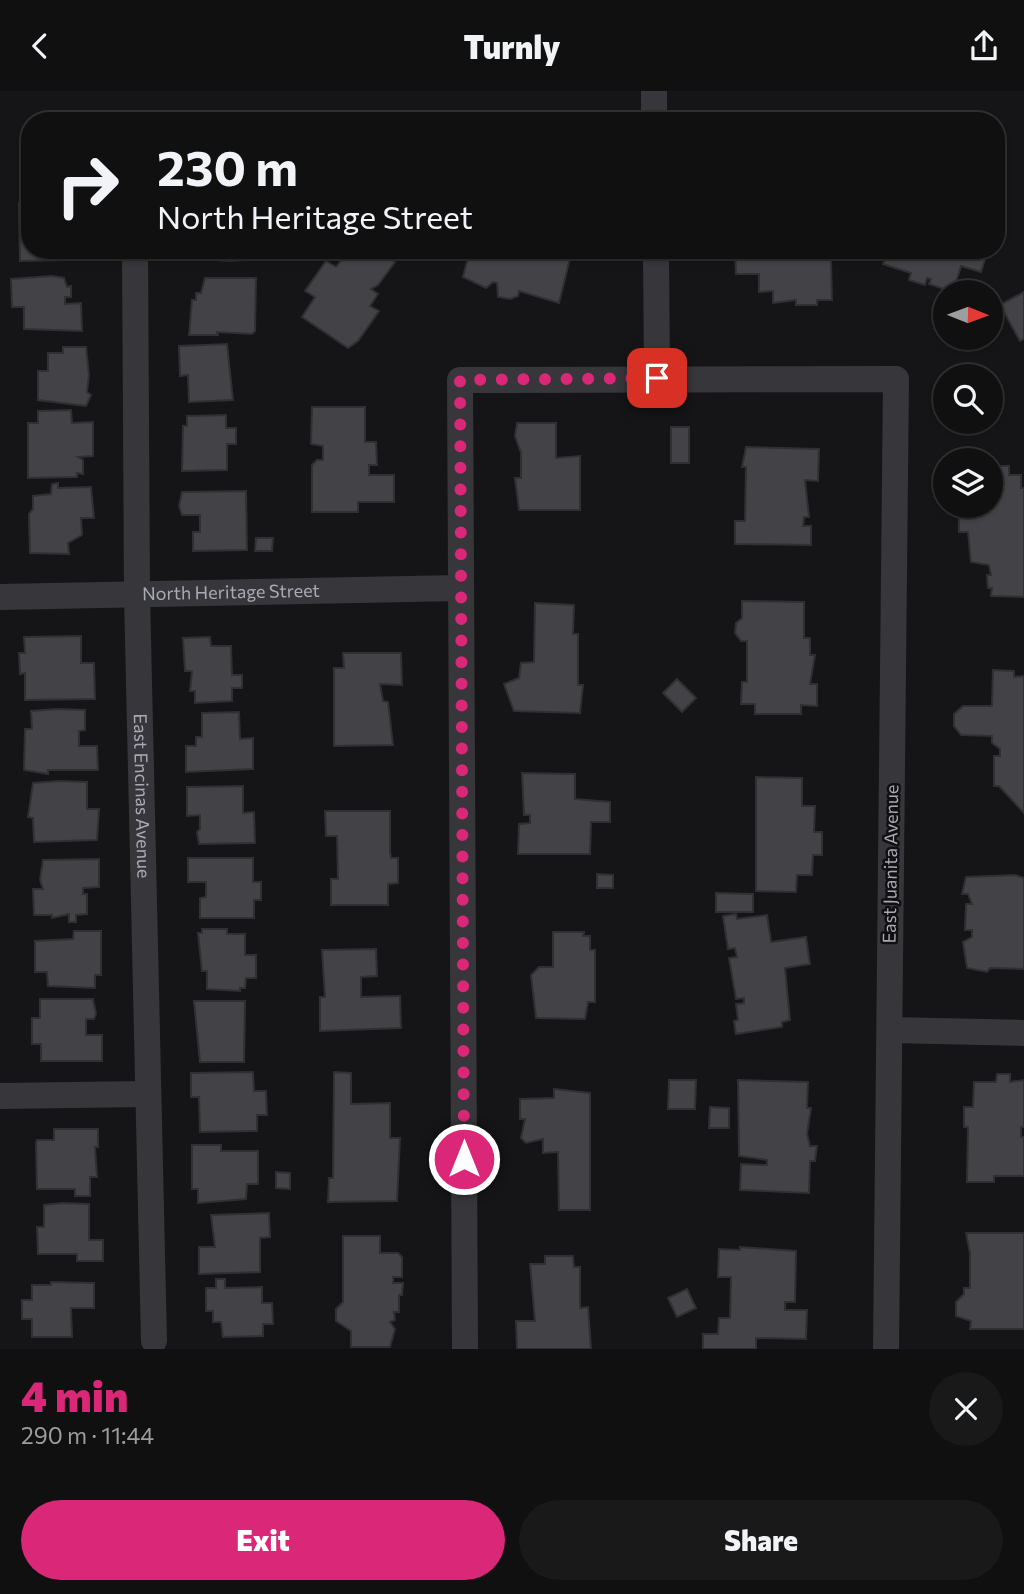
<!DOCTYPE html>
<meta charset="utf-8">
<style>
:root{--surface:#101011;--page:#19191a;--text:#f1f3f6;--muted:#9c9d9f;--line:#303031;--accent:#db2777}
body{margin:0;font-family:Commissioner,sans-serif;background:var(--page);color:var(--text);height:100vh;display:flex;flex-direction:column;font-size:26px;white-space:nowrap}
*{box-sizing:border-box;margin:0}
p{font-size:23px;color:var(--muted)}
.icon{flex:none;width:38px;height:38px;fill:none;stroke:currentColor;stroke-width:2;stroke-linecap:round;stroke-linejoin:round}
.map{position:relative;height:1258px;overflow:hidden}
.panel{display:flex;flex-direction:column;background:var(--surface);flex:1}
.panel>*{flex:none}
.top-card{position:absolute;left:21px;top:21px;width:984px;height:147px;border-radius:28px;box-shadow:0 2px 5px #0004,0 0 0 2px var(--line);background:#101011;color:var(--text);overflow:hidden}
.needle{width:46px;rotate:91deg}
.tools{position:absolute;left:933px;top:189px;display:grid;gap:14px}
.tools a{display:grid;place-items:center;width:70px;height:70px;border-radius:50%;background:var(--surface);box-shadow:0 2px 5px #0004,0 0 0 2px var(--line);font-size:35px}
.pin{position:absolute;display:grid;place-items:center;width:60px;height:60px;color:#fff;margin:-30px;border-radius:14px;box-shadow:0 4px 10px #0006}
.me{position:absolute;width:77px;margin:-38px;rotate:0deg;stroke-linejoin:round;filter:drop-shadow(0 0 5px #0008)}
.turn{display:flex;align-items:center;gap:24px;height:147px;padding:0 21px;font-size:32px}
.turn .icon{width:91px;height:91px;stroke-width:2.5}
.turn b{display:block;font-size:49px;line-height:60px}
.round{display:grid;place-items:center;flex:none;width:74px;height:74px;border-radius:37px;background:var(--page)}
.headline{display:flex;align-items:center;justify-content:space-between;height:119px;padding:0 21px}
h1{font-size:42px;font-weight:800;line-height:52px;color:var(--accent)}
.cta{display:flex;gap:14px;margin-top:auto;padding:14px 21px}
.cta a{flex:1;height:80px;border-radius:42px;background:var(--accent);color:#fff;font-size:28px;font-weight:800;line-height:80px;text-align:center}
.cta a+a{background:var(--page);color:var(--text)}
header{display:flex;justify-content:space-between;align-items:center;height:91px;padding:0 21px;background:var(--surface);font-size:32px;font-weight:800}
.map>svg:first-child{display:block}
</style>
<header><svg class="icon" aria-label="back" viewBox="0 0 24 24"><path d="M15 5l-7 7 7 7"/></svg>Turnly<svg class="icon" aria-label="share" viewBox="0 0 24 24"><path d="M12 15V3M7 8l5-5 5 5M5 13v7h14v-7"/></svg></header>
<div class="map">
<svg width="1024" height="1258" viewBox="0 0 1024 1258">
<rect width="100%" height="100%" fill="#151517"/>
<!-- building -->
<path fill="#434246" stroke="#302f32" stroke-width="2" d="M29 63H30V87L25 83V67Z
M19 112H30V159H65V169L20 170Z
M202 159H259V168L230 170 203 168Z
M349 159H378L395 171 378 194 371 198 378 203 370 215 379 220 358 250 348 257 302 226 315 206 305 200 326 170 336 176Z
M470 159H572L559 212 519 200 518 205 510 208 498 206 497 192 493 191 486 197 463 186Z
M735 159H817V169H831L832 209H817V214H796V209L773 212V200L759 201V183H736Z
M888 159H988L981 181 961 175 953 201 929 193 931 188 927 187 925 194 909 189 911 182 883 173Z
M52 185 64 187 67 196 71 195V206H65V213L81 212 82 240 24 238V216H12L11 188Z
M205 187H256L255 240 252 243 217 241 218 244H189L192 209H196V202H201Z
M1024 201V248L1020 250 1000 214Z
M227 253 233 309 189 311 188 284 180 285 179 255Z
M63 256H86L89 284 87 301 91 304 86 315 38 309V280H48V262H63Z
M312 316H365V351H376L377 374H369V384H394V411H358V421H312V374L317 369H323V355L311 353Z
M71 319 72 332 93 331V365L78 366 83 369V383L77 382V386L28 387V332H38V320Z
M226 324V337H236V353H227V379L182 380 183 335H187V325Z
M517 332H556V367L580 365V419H519L515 387H521V362L515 345Z
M671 336H689V372H671Z
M746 356 819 358 818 390 805 389 809 426H804L803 435H811V454L735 453V430H745L746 376H742Z
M993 375H1009V384H1021V397H1024V506L991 505 992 497H988L987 484H991L989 474 971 471 968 441H959V422H972L979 421V415H990Z
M58 392V397L91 396 94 427H81L82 444 68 452 69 463 30 462 29 423 33 418V405L51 403 52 393Z
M246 400 247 459 193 460V441H200V424H182L179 415 182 401Z
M256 447H273L272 460H255Z
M742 510 804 511V547H810V564H815L810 593H817V615L801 614V623H755V613H741L742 591H747V550H741L735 542 736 532 742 527Z
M535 512 574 514 573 543H578V594H583L580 622 514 620 504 593 519 587 521 572 534 571Z
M81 545V572H94L95 608 25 609V582L20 583 19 562H25L24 546Z
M210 546 211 555H231L232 584H242V597H232V610L195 612V600H190L192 580H185L183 547Z
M343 562H401L402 594 380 593 383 610 388 611 393 654 334 655V577H344Z
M993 579 1014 580V586L1024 585V722L999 695H994V665H1000V658L992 652V645L961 644 954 635V623L963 615H992Z
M677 588 696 607 682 621 663 602Z
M57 618 85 619V639L79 640V655H97L98 679H48V683L24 679 25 638H32L31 620Z
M239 621 240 648 253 647V678L186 681V655H196V646H202V622Z
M522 682 575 683V708L610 711V731H591L590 763H518L519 733 530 732V724H524Z
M756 686 802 687V715H815L814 741H822V764H813L812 784H797L796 801 756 800Z
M60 690 87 691V718H99L97 749 34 751 33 727 28 726 33 692Z
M243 695V722L254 721 255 752 199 753 197 741 200 738V724L187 725V696Z
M325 720H390V760L391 767H398V792L388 793V814H331V788H338L337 745H326Z
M188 767H253V791H261V809H254V827H200V807L206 806V791H188Z
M99 768V796L83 797V803H87V823L76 824V831H69V823L52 827V824H34L33 798H43L40 789 43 769Z
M597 783 613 784V797H597Z
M1015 784 1024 787V878L990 877 987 881 967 877 963 851 972 846V839H965L966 813H972L968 803H962L966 786Z
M716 802 753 803V821H716Z
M736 823 737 828 767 824 771 851 806 846 810 873 785 877 790 929 782 931V936L736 943 734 930 738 929 736 913 744 912V907L736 908 729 867 737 866 735 857 728 858 723 825Z
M202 838H227V843H245V864H256V887H246L245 897H240V900L207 898V880H202L198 842H202Z
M74 840H101V884H95V897L48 895 47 881H35V850L73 848Z
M553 841H584L583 845H590V859H595V911H588L585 928 536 927 531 884 539 876H553Z
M376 858 377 885 361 886V906L400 905 401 937 320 940V906H325L322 859Z
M40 908H93L96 923 94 928H86V944H102V970H41V953H32V927H40Z
M194 910H245L244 971H200Z
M253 981 254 1000H266L267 1024H257V1040L200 1041 199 1006H191V982Z
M334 981 351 982V1013L390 1012V1047H400L397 1110 328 1111 329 1087H333Z
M997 983H1010V991L1024 989V1036H1021V1046H1024V1085H994V1091H967L968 1036H964V1016H973L974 991H996Z
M669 989H696L695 1018H668Z
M738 989 808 991 807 1017H811L807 1043 810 1055H817L815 1070H810L809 1102 740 1099 741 1073 767 1074V1069L739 1065Z
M554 998 590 1002V1119H559L558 1061 543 1062V1048L526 1052 521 1047 525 1028H520V1008L554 1007Z
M710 1016 729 1017V1037H709Z
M54 1038H98V1056H95L97 1086H90V1105H75V1098H37L36 1052 37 1049H54Z
M192 1054H221V1060H258V1093H247L246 1108 198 1112V1098H192Z
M276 1081 290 1082V1098L276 1097Z
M63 1112 89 1113V1149H103V1170H77V1163H38L37 1136H44V1114Z
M269 1122 270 1146 260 1147V1181L199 1183V1156H215L211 1124Z
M966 1142H1024V1238H970L971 1230 956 1225V1211L964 1203V1197H970V1162Z
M343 1145H380V1162H398L402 1166V1186H393V1192H403L402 1204H399V1221H394L395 1229 390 1231 395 1238 390 1256H351V1240L336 1230V1218L343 1211Z
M740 1156 796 1160 795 1211H785V1219H807L806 1248 756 1247V1258H703V1243H718L719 1227H730L731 1186H718L719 1158 740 1159Z
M545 1165H573L574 1176H580V1217L588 1216 591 1258H517L516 1230H535L530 1173H545Z
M216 1188H225V1197L262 1196V1212H272L273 1233H263V1245L223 1246 221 1231H213V1220H206V1197H216Z
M51 1191 94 1192V1217H71L72 1246H32V1228H22V1209H32V1194H51Z
M687 1198 696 1217 677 1226 668 1207Z"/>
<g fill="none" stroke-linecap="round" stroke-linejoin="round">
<!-- minor -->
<g stroke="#37373b" stroke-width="26">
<path d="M654 0V30"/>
<path id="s1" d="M135 159 137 503 154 1250"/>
<path d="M656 159 657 287"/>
<path id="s2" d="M0 506 460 497"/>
<path d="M890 939 1024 942"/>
<path d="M0 1005 146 1003"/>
<path d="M465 1258 460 289 896 288 886 1258"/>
</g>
</g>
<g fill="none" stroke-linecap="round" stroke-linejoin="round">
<!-- route -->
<path stroke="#db2777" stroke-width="12" stroke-dasharray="0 21.6" d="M464 1068 460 289 657 287"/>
</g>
<g text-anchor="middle" stroke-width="5" stroke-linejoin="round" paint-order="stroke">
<!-- street labels -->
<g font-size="18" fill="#a9aab5" stroke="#101012">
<text dy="6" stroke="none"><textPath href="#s2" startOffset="231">North Heritage Street</textPath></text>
<text dy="6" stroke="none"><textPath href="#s1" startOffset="546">East Encinas Avenue</textPath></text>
<text transform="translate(891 773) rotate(-89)" y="6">East Juanita Avenue</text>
</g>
</g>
</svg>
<div class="tools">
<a><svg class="needle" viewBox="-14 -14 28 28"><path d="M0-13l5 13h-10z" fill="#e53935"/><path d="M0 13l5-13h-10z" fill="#9c9d9f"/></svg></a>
<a><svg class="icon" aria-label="search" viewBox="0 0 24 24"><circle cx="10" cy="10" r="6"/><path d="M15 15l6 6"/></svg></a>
<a><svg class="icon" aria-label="layers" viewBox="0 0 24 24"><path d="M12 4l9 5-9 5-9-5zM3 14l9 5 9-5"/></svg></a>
</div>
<div class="pin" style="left:657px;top:287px;background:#d93025"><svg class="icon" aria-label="arrive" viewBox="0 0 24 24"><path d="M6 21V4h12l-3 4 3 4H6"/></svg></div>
<svg class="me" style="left:464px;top:1068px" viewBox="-20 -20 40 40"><circle r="17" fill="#db2777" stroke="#fff" stroke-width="3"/><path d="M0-11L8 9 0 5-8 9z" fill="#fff"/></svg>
<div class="top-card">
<div class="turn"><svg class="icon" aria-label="right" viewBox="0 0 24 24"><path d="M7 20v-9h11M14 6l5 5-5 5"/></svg><div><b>230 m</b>North Heritage Street</div></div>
</div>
</div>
<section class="panel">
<div class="headline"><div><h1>4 min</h1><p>290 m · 11:44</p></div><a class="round"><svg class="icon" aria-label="close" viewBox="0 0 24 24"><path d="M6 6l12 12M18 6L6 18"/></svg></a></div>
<div class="cta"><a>Exit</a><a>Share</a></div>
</section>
